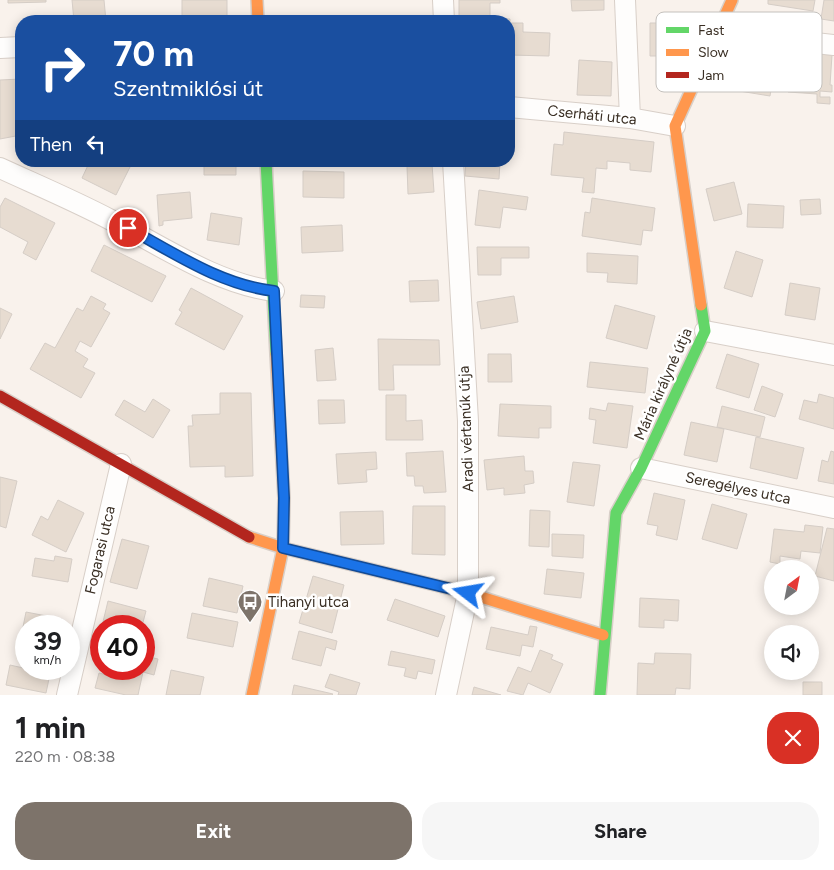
<!DOCTYPE html>
<meta charset="utf-8">
<style>
:root{--surface:#fff;--page:#f6f6f6;--text:#202124;--muted:#757577;--accent:#7d736a}
body{margin:0;font-family:Figtree,sans-serif;background:var(--page);color:var(--text);height:100vh;display:flex;flex-direction:column;font-size:19px;white-space:nowrap}
*{box-sizing:border-box;margin:0}
p{font-size:16px;color:var(--muted)}
.icon{flex:none;width:28px;height:28px;fill:none;stroke:currentColor;stroke-width:2;stroke-linecap:round;stroke-linejoin:round}
.map{position:relative;height:695px;overflow:hidden}
.drawer{display:flex;flex-direction:column;background:var(--surface);flex:1}
.drawer>*{flex:none}
.top-card{position:absolute;left:15px;top:15px;width:500px;height:152px;border-radius:20px;box-shadow:0 2px 12px #0003;background:#1a4fa0;color:#fff;overflow:hidden}
.needle{width:32px;rotate:32deg}
.tools{position:absolute;left:764px;top:560px;display:grid;gap:10px}
.tools a{display:grid;place-items:center;width:55px;height:55px;border-radius:50%;background:var(--surface);box-shadow:0 2px 12px #0003;font-size:25px}
.speed{position:absolute;left:15px;top:615px;display:flex;gap:10px;font-size:25px;font-weight:700;text-align:center}
.speed>*{display:grid;place-content:center;width:65px;height:65px;border-radius:50%;background:var(--surface);box-shadow:0 2px 12px #0003;line-height:1}
.speed small{font-size:12px;font-weight:400}
.speed .limit{border:8px solid #d22;background:#fff;color:#111}
.pin{position:absolute;display:grid;place-items:center;width:42px;height:42px;color:#fff;margin:-21px;border:2px solid #fff;border-radius:50%;box-shadow:0 1px 5px #0007}
.me{position:absolute;width:55px;margin:-28px;rotate:284deg;stroke-linejoin:round;filter:drop-shadow(0 0 4px #0008)}
.turn{display:flex;align-items:center;gap:18px;height:105px;padding:0 15px;font-size:22px}
.turn .icon{width:65px;height:65px;stroke-width:2.5}
.turn b{display:block;font-size:35px;line-height:42px}
.then{display:flex;align-items:center;height:48px;padding:0 15px;background:#0003;gap:10px;font-size:19px}
.round{display:grid;place-items:center;flex:none;width:52px;height:52px;border-radius:20px;background:var(--page)}
.summary{display:flex;align-items:center;justify-content:space-between;height:85px;padding:0 15px}
h1{font-size:30px;font-weight:700;line-height:38px}
.button{display:flex;gap:10px;margin-top:auto;padding:10px 15px}
.button a{flex:1;height:58px;border-radius:20px;background:var(--accent);color:#fff;font-size:20px;font-weight:700;line-height:58px;text-align:center}
.button a+a{background:var(--page);color:var(--text)}
.map>svg:first-child{display:block}
</style>
<div class="map">
<svg width="834" height="695" viewBox="0 0 834 695">
<rect width="100%" height="100%" fill="#f9f2ec"/>
<!-- building -->
<path fill="#e7dcd1" stroke="#d5cdc6" d="M8 0H46V2L8 3Z
M72 0H104L106 21H74Z
M182 0H227V21H182Z
M459 0H500V3H490V21H459Z
M571 0H604V10L572 11Z
M768 0H815L813 11 768 4Z
M824 0H834V21L821 19Z
M389 17V21H355V19Z
M495 19H510V23H523V32L550 33 549 56 510 55 509 21H495Z
M650 23H684V56H650Z
M740 46 777 52 770 96 733 90Z
M790 52 832 55 830 85H832V92L820 91V97H830V104L817 103V94L788 92Z
M579 60 612 62 611 96 577 95Z
M21 79V135L0 139V80Z
M564 132 654 142 651 172 630 170V163L607 161V169L596 168 594 193 582 192 584 178 551 175 554 144 563 145Z
M90 161 132 163 116 195 82 178Z
M204 161H236V175H204Z
M466 161H500L499 179 465 176Z
M432 164 434 192 408 194 407 166Z
M303 171 344 172V198L303 197Z
M734 182 742 214 714 221 706 189Z
M479 190 528 197 526 210 503 207 500 228 475 225Z
M190 192 192 218 163 221V225L159 226 157 195Z
M5 198 55 223 36 260 23 253 28 242 0 227V207Z
M592 198 655 208 652 231 643 230 641 245 582 236 585 212 590 213Z
M820 199 821 214 801 215 800 200Z
M748 204 784 206 783 228 747 227Z
M211 213 242 218 239 245 207 240Z
M342 225 343 251 302 253 301 227Z
M104 245 166 276 152 302 91 271Z
M477 247H529V258H501V275H478Z
M736 251 763 260 752 297 724 288Z
M587 253 638 256 637 284 607 282 608 273 587 272Z
M438 280 439 301 410 302 409 281Z
M790 283 820 288 815 320 785 315Z
M191 288 243 316 224 350 175 324 182 312 179 310Z
M301 295 325 296 324 308 300 307Z
M91 296 106 304 103 309 110 313 91 347 80 341 75 351 88 359 83 367 95 373 81 398 30 369 45 343 55 348 77 308 83 311Z
M514 296 518 322 481 329 477 302Z
M615 305 655 316 647 349 606 338Z
M0 308 12 314 0 339Z
M378 339 439 340 440 365H393L394 390H379Z
M333 348 336 380 317 381 315 350Z
M488 354H511L512 382H488Z
M727 354 759 364 749 398 716 388Z
M590 362 648 368 645 393 587 387Z
M762 386 783 394 775 417 754 410Z
M220 393H251L253 476 225 477V466L190 467 188 426H193L192 415 220 414Z
M819 394 834 398V429L799 419 804 400 817 403Z
M386 395H406V421L422 420 423 440H386Z
M153 399 170 410 153 438 115 415 124 400 145 412Z
M318 400H344L345 423 319 424Z
M608 403 633 406 627 448 593 443 596 420 589 419 590 408 606 411Z
M500 404 551 406V428H539V438L498 436Z
M722 406 765 417 760 437 717 427Z
M691 422 724 429 717 462 684 455Z
M756 437 804 448 797 479 750 468Z
M443 451 446 492 424 493 423 486H415L414 476H407L406 453Z
M831 451 834 452V484L818 481 822 460 828 462Z
M376 452 377 469 366 470 367 482 338 484 336 454Z
M524 456 525 471H533L534 483 524 485 525 493 504 495V488L487 490 484 460Z
M573 462 600 465 594 506 567 502Z
M0 477 17 481 6 528 0 526Z
M654 493 685 500 677 540 656 535 658 526 647 524Z
M58 500 84 513 66 552 32 535 41 516 48 520Z
M712 504 747 514 737 549 702 539Z
M413 506H445V555L412 554Z
M530 510 550 511 549 547 529 546Z
M383 511 384 544 341 545 340 512Z
M805 525 823 527 820 553 801 551 800 559 780 556V564L770 562 774 529 804 532Z
M827 528 834 529V581L815 576Z
M552 534 584 535 583 558 552 556Z
M122 539 149 546 137 589 110 582Z
M55 556 72 559 68 582 32 576 35 558 54 561Z
M547 569 584 573 581 598 544 594Z
M313 576 344 585 332 633 299 623Z
M209 578 243 586 237 613 203 606Z
M640 598 679 600 678 621 664 620V628L639 627Z
M395 599 445 616 438 637 387 620Z
M108 601 146 611 142 626H102Z
M26 612 62 619 60 626H26V638L21 637Z
M192 613 238 622 233 647 187 638Z
M530 626 537 627 533 647 522 645 520 656 486 649 491 627 528 635Z
M299 631 337 641 335 650 326 647 321 666 292 659Z
M540 650 553 655 551 659 563 664 550 693 528 683 523 695 507 691 518 667 531 672Z
M391 651 435 660 432 674 418 671 416 679 404 676 406 668 388 665Z
M655 653 691 654 690 689 676 688 675 695H637L638 663 654 664Z
M145 656 158 659 154 675 143 672 138 695H126L95 688 99 673 107 675 109 669H144Z
M10 665 50 674 46 693 6 685Z
M171 670 204 677 200 695H166Z
M330 674 360 683 356 695H338L339 692 325 687Z
M803 682H822V695H803Z
M294 685 333 694 332 695H292Z
M474 687 501 695H472Z"/>
<g fill="none" stroke-linecap="round" stroke-linejoin="round">
<defs>
<path id="street" d="M443 0 444 21
M625 0 630 118
M717 32 834 45
M0 48 21 47
M509 107 630 118 675 126
M0 168C37 185 75 201 111 220 162 246 217 284 274 291
M705 331 834 355
M641 468 834 508
M67 695 121 464
M446 695 468 593V421L453 161"/>
<path id="fast" d="M266 161 276 354
M600 695 616 513 641 468 705 331 701 305"/>
<path id="slow" d="M257 0 258 21
M701 305 675 126 732 0
M249 537 283 548 468 593 603 635
M252 695 283 548 284 498 276 354"/>
<path id="jam" d="M0 396 249 537"/>
</defs>
<!-- street casing -->
<use href="#street" stroke="#d8cfc8" stroke-width="22"/>
<!-- fast casing -->
<use href="#fast" stroke="#d8cfc8" stroke-width="14"/>
<!-- slow casing -->
<use href="#slow" stroke="#d8cfc8" stroke-width="14"/>
<!-- jam casing -->
<use href="#jam" stroke="#d8cfc8" stroke-width="14"/>
<!-- street -->
<use href="#street" stroke="#fefdfc" stroke-width="20"/>
<!-- fast -->
<use href="#fast" stroke="#63d668" stroke-width="11"/>
<!-- slow -->
<use href="#slow" stroke="#ff974d" stroke-width="11"/>
<!-- jam -->
<use href="#jam" stroke="#b3261e" stroke-width="11"/>
</g>
<g fill="none" stroke-linecap="round" stroke-linejoin="round">
<defs>
<path id="route" d="M128 228C174 253 221 285 274 291L284 498 283 548 468 593"/>
</defs>
<!-- route casing -->
<use href="#route" stroke="#114b97" stroke-width="12"/>
<!-- route -->
<use href="#route" stroke="#1a73e8" stroke-width="9"/>
</g>
<!-- icons -->
<defs>
<symbol id="bus-pin" viewBox="-11 -11 22 30"><path d="M0 17L-7.5 6A9.5 9.5 0 1 1 7.5 6Z" fill="#7d736a" stroke="#fff"/><path d="M-5-6H5V4H4V6H2V4H-2V6H-4V4H-5ZM-3.5-4V0h7V-4ZM-3.5 1.2v1.5H-2V1.2ZM2 1.2v1.5H3.5V1.2Z" fill="#fff"/></symbol>
</defs>
<g fill-rule="evenodd">
<use href="#bus-pin" x="236" y="588" width="28" height="38"/>
</g>
<g text-anchor="middle" stroke-width="5" stroke-linejoin="round" paint-order="stroke">
<!-- street labels -->
<g font-size="15" fill="#3a2f24" stroke="#fff">
<text transform="translate(592 115) rotate(6)" y="5">Cserháti utca</text>
<text transform="translate(663 384) rotate(-66)" y="5">Mária királyné útja</text>
<text transform="translate(466 429) rotate(-92)" y="5">Aradi vértanúk útja</text>
<text transform="translate(738 488) rotate(12)" y="5">Seregélyes utca</text>
<text transform="translate(100 550) rotate(-77)" y="5">Fogarasi utca</text>
</g>
<!-- poi labels -->
<g font-size="15" fill="#3a2f24" stroke="#fff" text-anchor="start">
<text x="268" y="607">Tihanyi utca</text>
</g>
</g>
<!-- legend -->
<rect x="656" y="12" width="166" height="80" rx="8" fill="#fff" stroke="#c4c1bd" stroke-width="1"/>
<rect x="666" y="27" width="23" height="6" fill="#63d668"/>
<rect x="666" y="49" width="23" height="7" fill="#ff974d"/>
<rect x="666" y="72" width="23" height="6" fill="#b3261e"/>
<g font-size="14" fill="#3a2f24">
<text x="698" y="35">Fast</text>
<text x="698" y="57">Slow</text>
<text x="698" y="80">Jam</text>
</g>
</svg>
<div class="tools">
<a><svg class="needle" viewBox="-14 -14 28 28"><path d="M0-13l5 13h-10z" fill="#e53935"/><path d="M0 13l5-13h-10z" fill="#757577"/></svg></a>
<a><svg class="icon" aria-label="sound" viewBox="0 0 24 24"><path d="M4 9h4l5-4v14l-5-4H4zM17 9q2 3 0 6"/></svg></a>
</div>
<div class="speed"><div>39<small>km/h</small></div><div class="limit">40</div></div>
<div class="pin" style="left:128px;top:228px;background:#d93025"><svg class="icon" aria-label="arrive" viewBox="0 0 24 24"><path d="M6 21V4h12l-3 4 3 4H6"/></svg></div>
<svg class="me" style="left:468px;top:593px" viewBox="-20 -20 40 40"><path d="M0-17L14 15 0 8-14 15z" fill="#1a73e8" stroke="#fff" stroke-width="4"/></svg>
<div class="top-card">
<div class="turn"><svg class="icon" aria-label="right" viewBox="0 0 24 24"><path d="M7 20v-9h11M14 6l5 5-5 5"/></svg><div><b>70 m</b>Szentmiklósi út</div></div>
<div class="then">Then<svg class="icon" aria-label="left" viewBox="0 0 24 24"><path d="M17 20v-9H6M10 6l-5 5 5 5"/></svg></div>
</div>
</div>
<section class="drawer">
<div class="summary"><div><h1>1 min</h1><p>220 m · 08:38</p></div><a class="round" style="background:#d93025;color:#fff"><svg class="icon" aria-label="close" viewBox="0 0 24 24"><path d="M6 6l12 12M18 6L6 18"/></svg></a></div>
<div class="button"><a>Exit</a><a>Share</a></div>
</section>
